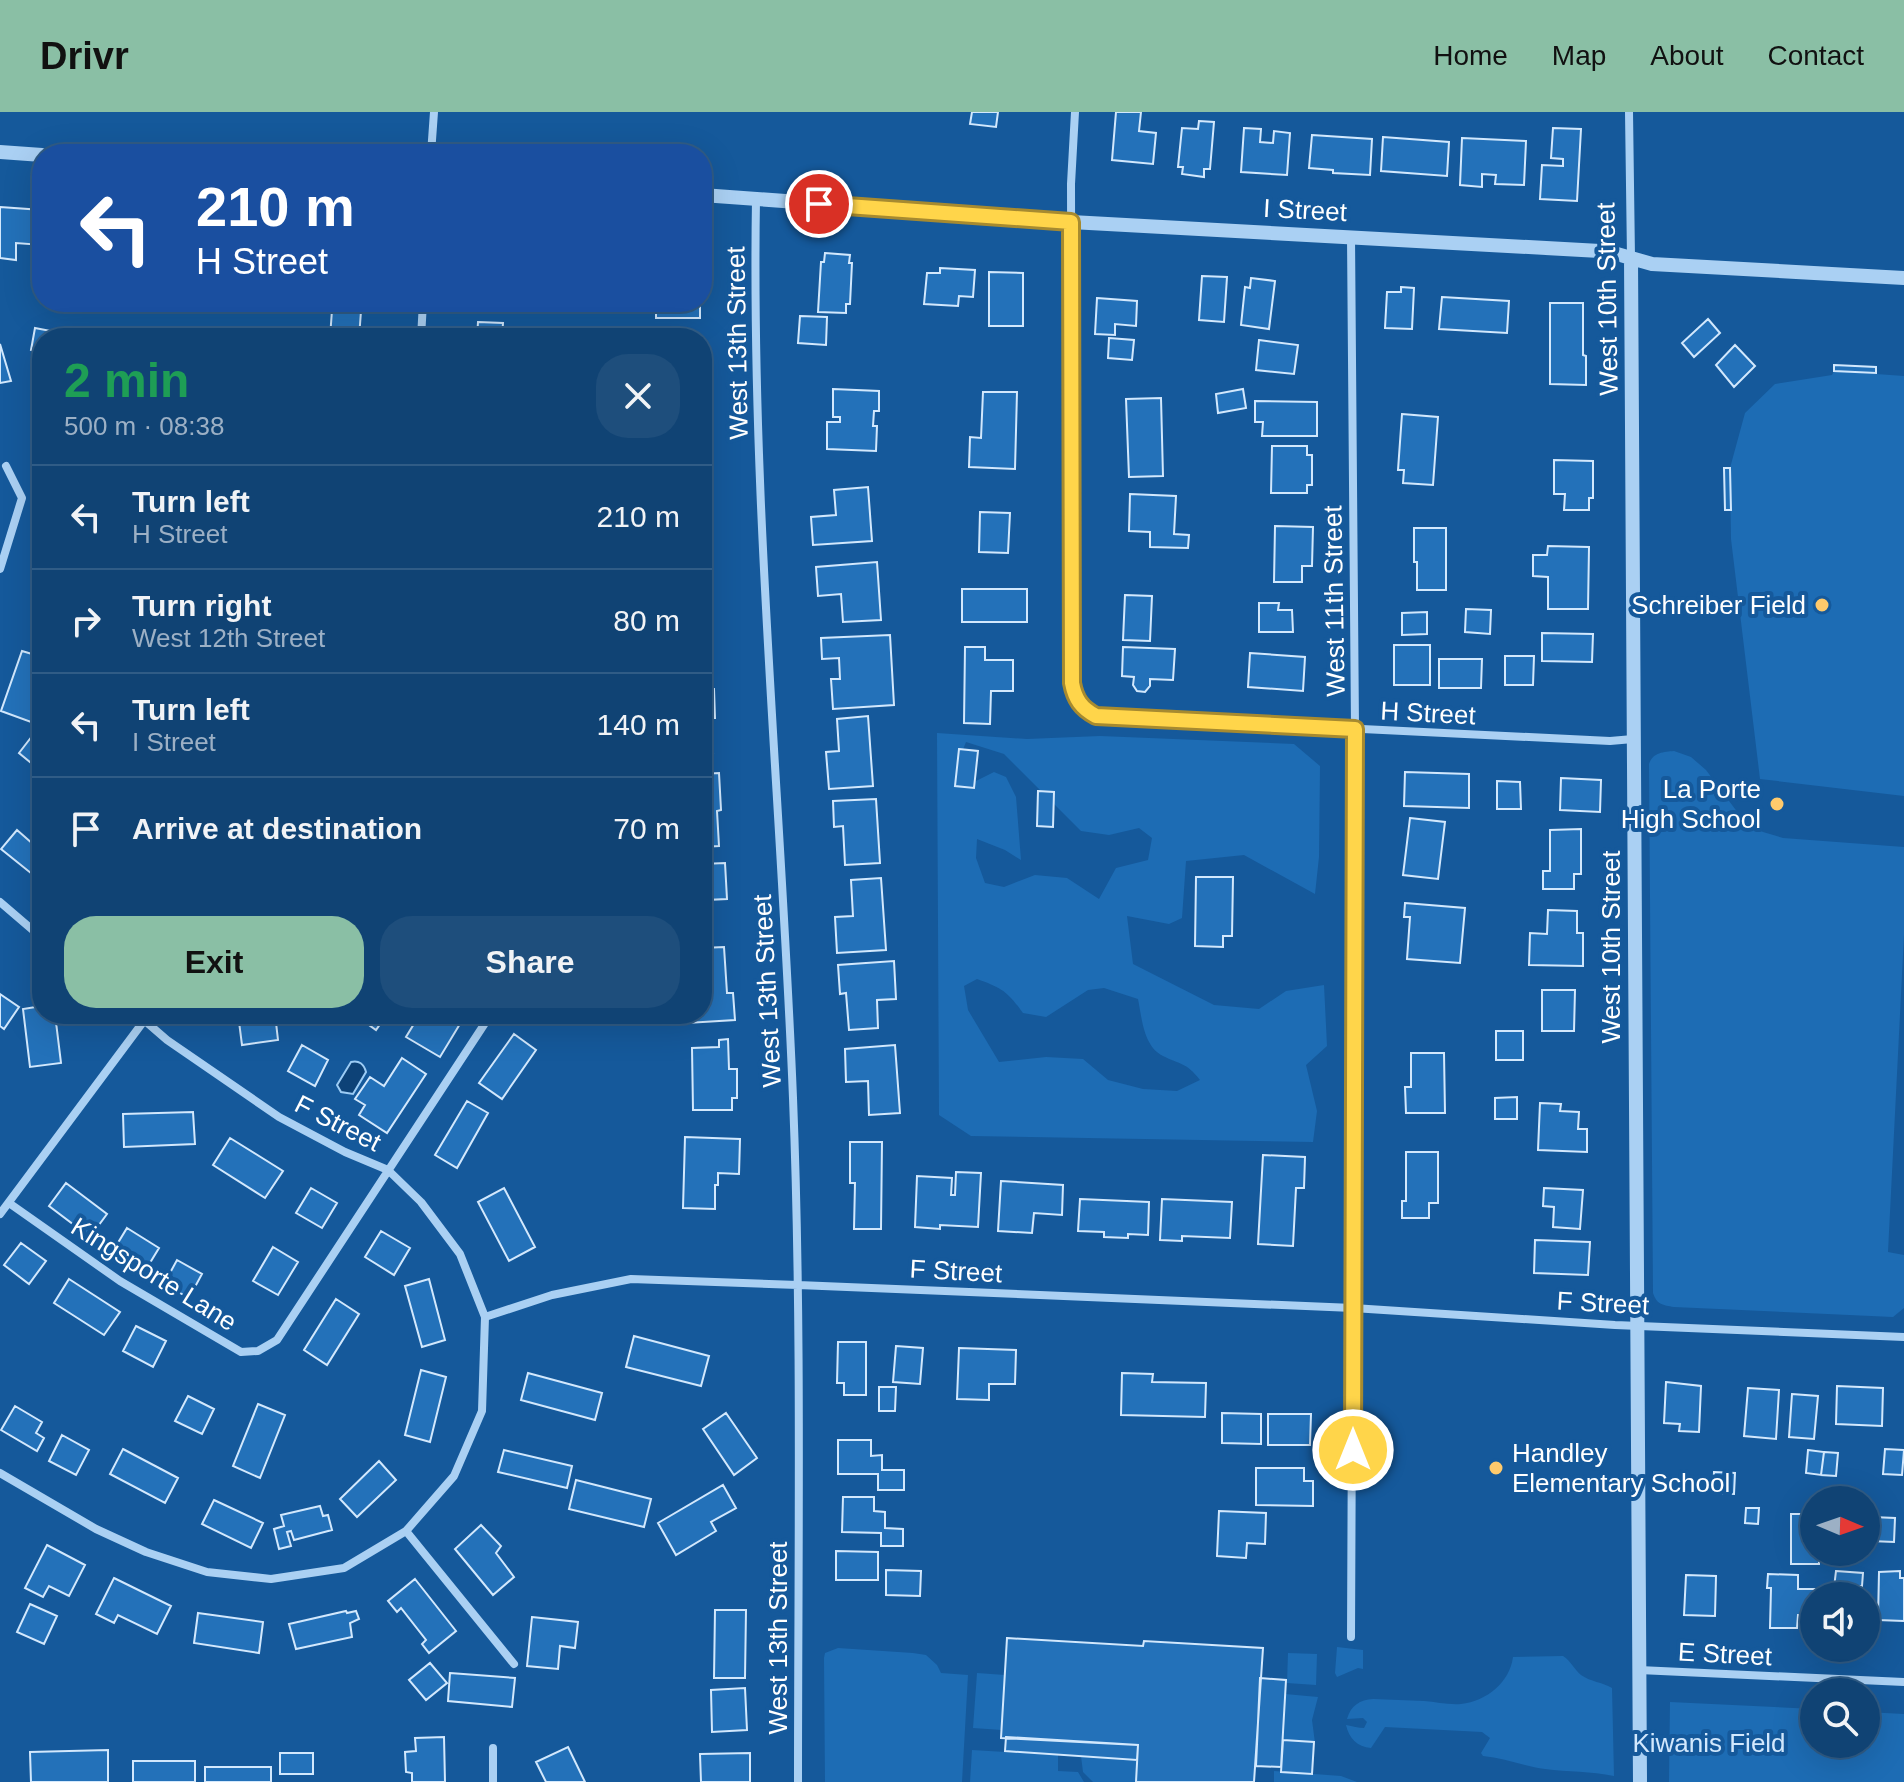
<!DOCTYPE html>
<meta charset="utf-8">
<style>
:root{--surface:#104374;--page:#1e4e7c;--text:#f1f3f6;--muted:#9cb0c5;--line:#305c86;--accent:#8abfa5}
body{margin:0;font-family:Helvetica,sans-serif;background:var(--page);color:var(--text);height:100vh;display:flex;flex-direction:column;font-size:30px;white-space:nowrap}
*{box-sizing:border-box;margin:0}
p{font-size:26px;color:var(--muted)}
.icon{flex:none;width:44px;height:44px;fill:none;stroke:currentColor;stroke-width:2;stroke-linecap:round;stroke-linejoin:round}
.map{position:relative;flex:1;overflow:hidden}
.drawer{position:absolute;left:32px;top:216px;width:680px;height:696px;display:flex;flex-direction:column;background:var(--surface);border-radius:32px;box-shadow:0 8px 32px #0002,0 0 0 2px var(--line)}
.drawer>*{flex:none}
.banner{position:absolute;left:32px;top:32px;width:680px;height:168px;border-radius:32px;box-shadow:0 8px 32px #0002,0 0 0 2px var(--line);background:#1a4fa0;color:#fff;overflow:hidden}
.needle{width:52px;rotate:92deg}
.controls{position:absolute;left:1800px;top:1374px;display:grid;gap:16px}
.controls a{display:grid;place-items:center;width:80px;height:80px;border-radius:50%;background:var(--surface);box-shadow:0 8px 32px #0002,0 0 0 2px var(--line);font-size:40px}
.pin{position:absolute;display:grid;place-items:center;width:68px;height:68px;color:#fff;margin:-34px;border:4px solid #fff;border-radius:50%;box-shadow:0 2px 8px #0007}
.me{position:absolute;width:88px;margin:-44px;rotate:0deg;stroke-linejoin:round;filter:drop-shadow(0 0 6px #0008)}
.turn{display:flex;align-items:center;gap:28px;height:168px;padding:0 32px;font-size:36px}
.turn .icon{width:104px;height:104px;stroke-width:2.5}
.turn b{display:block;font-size:56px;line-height:68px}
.round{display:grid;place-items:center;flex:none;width:84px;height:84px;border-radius:32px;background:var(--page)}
.overview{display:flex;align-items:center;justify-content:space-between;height:136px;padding:0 32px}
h1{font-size:48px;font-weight:600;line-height:60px;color:#1e9e55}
.button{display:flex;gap:16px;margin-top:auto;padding:16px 32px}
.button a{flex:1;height:92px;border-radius:32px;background:var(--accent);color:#111;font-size:32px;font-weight:600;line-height:92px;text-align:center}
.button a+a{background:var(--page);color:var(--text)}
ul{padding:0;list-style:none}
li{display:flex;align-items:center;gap:24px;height:104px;padding:0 32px;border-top:2px solid var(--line)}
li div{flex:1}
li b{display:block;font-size:30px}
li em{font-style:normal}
header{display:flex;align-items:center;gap:48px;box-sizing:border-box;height:112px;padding:0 40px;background:var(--accent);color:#111}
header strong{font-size:38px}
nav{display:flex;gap:44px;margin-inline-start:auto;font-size:28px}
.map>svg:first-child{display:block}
</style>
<header>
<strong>Drivr</strong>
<nav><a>Home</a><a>Map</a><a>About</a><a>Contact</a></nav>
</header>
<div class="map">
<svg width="1904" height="1670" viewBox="0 0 1904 1670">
<rect width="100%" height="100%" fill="#15599b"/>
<!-- green -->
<path fill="#1d6cb4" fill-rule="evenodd" d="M1834 259 1904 264V684L1760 667 1731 427 1730 356 1745 301 1775 272 1832 263Z
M937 621 1027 627 1100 624 1294 632 1320 654 1319 745 1315 782 1244 743 1186 749 1182 806 1169 812 1127 804 1133 852 1214 893 1259 897 1286 879 1324 873 1327 934 1306 953 1317 999 1313 1030 971 1024 939 1003ZM966 630 1004 642 1081 719 1109 723 1139 716 1152 726 1148 748 1116 756 1099 787 1067 766 1035 763 1004 775 985 771 976 746 977 727 1005 738 1021 748 1016 685 1006 665 994 660 972 671 958 650ZM977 867C1002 876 1007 879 1023 901L1046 905 1088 878 1104 876 1138 887C1142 906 1143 934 1163 944 1181 953 1186 950 1200 968L1177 979 1143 977 1108 968 1083 947 1046 945 999 950 968 898 964 874Z
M1674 639 1691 645 1706 658 1741 705 1763 720 1783 726 1904 735V823L1888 1140 1904 1143V1196L1893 1205 1674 1195C1663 1193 1657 1193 1653 1181L1649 652C1653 640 1664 640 1674 639Z
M1337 1535 1363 1538V1557L1358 1556 1337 1565 1335 1561Z
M838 1536 913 1541 926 1543 937 1553 941 1561 968 1563 962 1670H825L824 1546 825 1541Z
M1288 1541 1317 1542 1316 1573 1287 1571Z
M1563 1544C1571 1549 1574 1557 1581 1563 1591 1570 1602 1570 1612 1576L1614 1664C1591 1659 1568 1660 1545 1657 1524 1654 1504 1646 1483 1644L1481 1641 1490 1626 1482 1620 1385 1615 1371 1636C1357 1635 1349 1626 1346 1613 1353 1614 1358 1616 1364 1616L1367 1610 1363 1606 1347 1607C1351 1593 1360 1588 1373 1587 1390 1588 1407 1588 1424 1589 1436 1590 1449 1593 1461 1592 1487 1589 1510 1570 1513 1545Z
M977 1561 1005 1563 1002 1618 973 1616Z
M1285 1582 1318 1585 1312 1608 1315 1631H1282Z
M1670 1590 1814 1597V1632H1866V1600L1904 1602V1670H1669Z
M972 1638 1058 1643V1659L1078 1660 1084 1670H970Z
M1081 1644 1137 1648 1136 1670H1093L1083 1660Z
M1274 1659 1341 1664 1357 1670H1274Z"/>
<!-- water -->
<path fill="#0d4277" stroke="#9cccf5" stroke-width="2" d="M351 950C359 948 364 952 366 960L353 982 341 980 337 973Z"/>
<!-- building -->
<path fill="#2371b9" stroke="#d2e8fd" stroke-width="2" d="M972 0H998L996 15 970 12Z
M1116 0H1141L1139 19 1156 21 1153 52 1112 48Z
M1199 9 1214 10 1210 57H1204V65L1182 62 1183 55H1178L1182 16 1198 17Z
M1244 16 1261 17 1260 30 1273 31 1274 19 1290 21 1287 63 1241 60Z
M1553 16 1581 17 1577 89 1540 87 1542 53 1563 54V47L1551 46Z
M1312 23 1372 27 1370 63 1333 61V58L1309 56Z
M1383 25 1449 30 1447 64 1381 59Z
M1462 26 1526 29 1524 73 1495 72 1496 63 1482 62V75L1460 73Z
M0 95 42 98V133L16 131V148L0 146Z
M825 141 850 143 849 151H852L850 192H846V201L818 200 821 150H824Z
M940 156 975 158 973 185 959 184 958 194 924 192 927 161H940Z
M989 160 1023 161V214H989Z
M1202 164 1227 165 1224 210 1199 208Z
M1251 166 1275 169 1269 217 1241 213 1245 175 1250 176Z
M1401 175 1414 176 1412 217 1385 216 1387 180H1401Z
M1442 185 1509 189 1507 221 1439 217Z
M1097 186 1137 189 1136 214 1115 212V223L1095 222Z
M471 190H505L504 198 471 196Z
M656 190H700V206H656Z
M1550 191H1583V243L1586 244V273L1550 272Z
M332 198 361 199 359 226H330Z
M800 204 827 205 826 233 798 231Z
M1708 207 1720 221 1694 245 1682 231Z
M478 210 503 211 502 226H477Z
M35 216 56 220 55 226H42V240L31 238Z
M640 222H668V226H640Z
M1109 226 1134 228 1132 248 1108 246Z
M1259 228 1298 233 1294 262 1256 258Z
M0 232 11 269 0 271Z
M1735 233 1755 254 1734 275 1716 253Z
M1834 253 1876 255V261L1834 259Z
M833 277 879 279V299H874L873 314H877L876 339 827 337V310H840V305H833Z
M1243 277 1246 296 1218 301 1216 282Z
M983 280H1017L1015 357 969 355 970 325 981 326Z
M1161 286 1163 364 1129 365 1126 287Z
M1255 289 1317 290V324H1262L1263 310H1255Z
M1402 302 1438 305 1433 373 1403 371 1404 358H1398Z
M702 309 705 382H702Z
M1272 334H1307V343H1312V373H1307V381H1271Z
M1554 348 1593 349V386H1589V398H1564L1565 382H1554Z
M1724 356H1730L1731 398H1725Z
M868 375 872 429 813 433 811 405 836 403 834 378Z
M1130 382 1176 384 1174 422 1189 423 1188 436 1150 435V420L1129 419Z
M980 400 1010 401 1008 441 979 440Z
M1275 414 1313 415 1312 454H1302V470H1274Z
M1414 416H1446V478H1417V450H1414Z
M702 434H705L707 466H702Z
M1548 434 1589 435 1588 497H1548V465L1533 464V443H1547Z
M877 450 881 508 843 510 841 482 818 484 816 455Z
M962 477H1027V510H962Z
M710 482 712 519H702L705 556H702V483Z
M1125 483 1152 484 1150 529 1123 528Z
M1259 491H1279L1278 498H1292L1293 520H1259Z
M1466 497 1491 498 1490 522 1465 520Z
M1427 500V522L1402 523V501Z
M1542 521 1593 522 1592 550 1542 549Z
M890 523 894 593 833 597 831 567H840L839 546 822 547 821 526Z
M1394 533H1430V573H1394Z
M965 535H985V548H1013V579H991L990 612 964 611Z
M1123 535 1175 537 1173 568 1150 567V574L1145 580 1137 579 1133 573 1134 565 1122 564Z
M22 539 42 545V581L31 610 1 599Z
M1250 541 1305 545 1303 579 1248 575Z
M1505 544H1534L1533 573H1505Z
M1439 547H1482L1481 576H1439Z
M714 577 715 606H711L713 641H702V578Z
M868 604 873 674 829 677 826 640 839 639 837 607Z
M36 619 42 623V660L19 641Z
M959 637 978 639 974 676 955 674Z
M1405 660 1469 662V696L1404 694Z
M719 661 721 698 717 699 719 734 702 735V662Z
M1561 666 1601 668 1600 700 1560 698Z
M1497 669 1520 670 1521 697H1497Z
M1038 679 1054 680 1053 715 1037 714Z
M876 687 880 751 845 753 843 714 834 715 833 689Z
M1410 706 1445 710 1438 767 1403 763Z
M1581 717V762H1574V777H1543V759H1550V718Z
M17 718 42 740V770L1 737Z
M725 751 727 787 706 788 707 821H702V752Z
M1196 765H1233L1232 824H1223V835L1195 834Z
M881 766 886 838 837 841 835 805 853 804 851 768Z
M1405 791 1465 796 1460 851 1407 847 1410 805H1404Z
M1548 798 1577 799V821H1583V854L1529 853 1530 821 1547 822Z
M724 835 727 881H733L735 908 687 911 686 902H702V836Z
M894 849 896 887 877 888 878 916 849 918 846 881 840 882 838 853Z
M1542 878H1575L1574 919H1542Z
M0 882 19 895 4 917 0 914Z
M42 894V902H55L61 951 30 955 23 897Z
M238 902H275L278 928 242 933Z
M355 902H387L376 918 355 903Z
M420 902H424L431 906 433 902H466L440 945 406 925Z
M553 902H581L579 909Z
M1496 919H1523V948H1496Z
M514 922 536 938 502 987 479 971Z
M728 927 729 957H737V986H732V998H693L692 936 719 935V928Z
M302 933 328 948 315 974 288 959Z
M895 933 900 1001 869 1003 868 969 846 970 845 937Z
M1411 941H1444L1445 1001H1406L1405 975H1411Z
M402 946 426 962 387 1021 359 1003 365 993 355 987 370 965 384 974Z
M1517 985V1007H1495V986Z
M467 989 488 1001 457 1056 435 1043Z
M1540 991 1561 992 1560 999 1579 1000 1578 1017H1587V1040L1538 1038Z
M193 1000 195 1032 124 1035 123 1002Z
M685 1025 740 1027 739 1062 718 1061V1073H715V1097L683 1096Z
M230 1026 283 1059 265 1086 213 1053Z
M850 1030H882L881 1117H854L855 1071H850Z
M1406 1040H1438V1091H1429V1106H1402V1089H1406Z
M1263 1043 1305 1045 1304 1076H1296L1293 1134 1258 1132Z
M956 1060 981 1061 978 1115 940 1113V1117L915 1115 917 1064 952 1066 951 1083H955Z
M1001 1069 1063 1073 1062 1103 1034 1101 1032 1121 998 1119Z
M66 1071 107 1102 90 1125 49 1094Z
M311 1076 337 1091 322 1116 296 1101Z
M504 1076 535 1135 509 1149 478 1090Z
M1544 1076 1583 1078 1580 1117 1553 1115 1554 1095 1543 1094Z
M1080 1087 1149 1090 1148 1123 1128 1122V1126L1104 1125V1120L1078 1119Z
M1162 1087 1232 1090 1230 1126 1182 1124V1129L1160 1128Z
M127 1116 159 1136 145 1159 113 1139Z
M381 1119 410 1136 394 1163 365 1145Z
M1535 1128 1590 1130 1588 1163 1534 1161Z
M21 1131 46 1149 29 1172 4 1153Z
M273 1135 298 1150 278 1183 253 1169Z
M177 1148 202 1162 189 1186 164 1172Z
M69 1167 120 1200 104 1223 54 1191Z
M429 1167 445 1228 422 1235 405 1174Z
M336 1187 359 1202 327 1253 304 1238Z
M136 1214 166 1229 153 1255 123 1239Z
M634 1224 709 1244 701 1274 626 1255Z
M838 1230H866V1283H844V1271H837Z
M896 1234 923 1236 920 1272 893 1270Z
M959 1236 1016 1238 1015 1272H989V1288L957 1287Z
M421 1258 446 1265 430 1330 405 1323Z
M528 1261 602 1281 595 1308 521 1288Z
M1122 1261 1153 1262 1152 1270 1206 1271 1205 1305 1121 1303Z
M1666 1270 1701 1274 1699 1320 1679 1319 1680 1312 1664 1311Z
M1837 1274 1883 1276 1882 1314 1836 1312Z
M879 1275H896L895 1299H879Z
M1748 1276 1779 1278 1776 1327 1744 1324Z
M1792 1282 1818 1284 1814 1327 1789 1325Z
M188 1284 214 1297 202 1322 175 1309Z
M258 1292 285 1303 260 1366 233 1354Z
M15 1294 42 1310 36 1321 44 1326 37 1339 1 1318Z
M726 1301 757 1346 734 1363 703 1317Z
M1222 1301 1261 1302V1332L1222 1331Z
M1268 1302H1311L1310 1333H1268Z
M62 1323 89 1338 76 1363 49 1349Z
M838 1328H871V1344L882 1343V1358H904V1378H878V1362H838Z
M123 1337 178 1366 165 1391 110 1362Z
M1885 1337 1904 1338 1902 1363 1883 1362Z
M504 1338 572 1354 567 1376 498 1360Z
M1808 1338 1824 1340 1821 1363 1806 1361Z
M1824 1340 1838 1341 1836 1364 1821 1363Z
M379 1349 396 1368 357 1405 340 1387Z
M1256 1356H1304V1369H1313V1394L1256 1393Z
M1714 1360 1735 1361 1734 1382 1713 1381Z
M576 1368 651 1387 644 1415 569 1397Z
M723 1373 736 1396 711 1410 716 1419 676 1443 658 1411Z
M843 1385H874V1399L885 1400V1416L903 1417V1434H881V1421L842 1420Z
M214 1388 263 1411 251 1436 202 1412Z
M320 1394 323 1404 328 1403 332 1418 294 1428 291 1419 287 1420 291 1434 279 1437 274 1417 284 1414 281 1403Z
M1746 1396H1759L1758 1412 1745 1411Z
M1219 1399 1266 1401 1265 1432 1247 1431 1246 1446 1217 1444Z
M1791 1402H1814V1440H1819V1452H1791Z
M1872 1405 1895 1406 1894 1430 1871 1429Z
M481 1413 501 1434 496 1441 514 1465 493 1483 455 1437Z
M47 1433 85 1453 69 1484 49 1474 43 1485 25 1476Z
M836 1439 878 1440V1468H836Z
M886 1458 921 1459 920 1484 886 1483Z
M1836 1459 1863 1461 1862 1474H1858L1857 1484H1833Z
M1900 1459V1466H1904V1509L1878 1508 1879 1460Z
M1768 1462 1798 1463V1477H1818V1484H1814V1503H1798L1797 1516H1770L1771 1476H1767Z
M1686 1463 1716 1464 1715 1504 1684 1503Z
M114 1466 171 1494 157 1522 118 1503 114 1511 96 1502Z
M415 1467 456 1519 429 1541 422 1532 426 1528 401 1496 397 1500 388 1489Z
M30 1492 57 1504 44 1532 17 1520Z
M715 1498H746L745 1566H714Z
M346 1499 347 1501 356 1499 359 1507 350 1511 352 1525 296 1537 289 1512Z
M198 1501 263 1510 259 1541 194 1531Z
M532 1505 578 1510 575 1536 560 1534 558 1557 527 1554Z
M1007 1526 1143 1534 1144 1529 1263 1536 1254 1670H1136L1138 1633 1001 1626Z
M430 1551 447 1571 426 1588 409 1568Z
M450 1561 515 1566 512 1595 448 1589Z
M1260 1566 1286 1568 1281 1655 1256 1654Z
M745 1576 747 1618 712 1620 711 1578Z
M444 1625 445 1670H412V1661L406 1660 405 1640 416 1639 415 1626Z
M1006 1625 1138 1633 1137 1648 1005 1639Z
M1283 1628 1314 1630 1312 1662 1281 1660Z
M568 1635 585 1670H546L536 1650Z
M108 1638V1670H31L30 1640Z
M280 1641H313V1662H280Z
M750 1641V1670H701L700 1642Z
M133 1649H195V1670H133Z
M205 1655H271V1670H205Z"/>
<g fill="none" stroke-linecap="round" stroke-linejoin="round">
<!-- minor -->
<path stroke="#aad0f3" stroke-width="8" d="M1075 0 1071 72 1072 571C1075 588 1081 596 1096 604L1610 629 1633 627
M1629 0 1631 146
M431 42 434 0
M756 87C751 387 781 686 793 986 802 1214 798 1442 798 1670
M421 226 423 190
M0 457 22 386 6 354
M0 790 42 826
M9 1091 120 1169 241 1240 258 1239 277 1228 491 902
M0 1102 149 902
M485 1205 552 1183 631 1167 798 1173 1353 1196 1615 1213 1904 1225
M0 1361 96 1417 146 1440 207 1460 271 1467 344 1456 406 1419 454 1364 482 1299 485 1205 460 1142 421 1090 388 1058 345 1040 279 1005 167 928 137 902
M406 1419 514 1552
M1351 1525 1355 617 1351 125
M1639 1558 1904 1570
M493 1636V1670"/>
<!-- tertiary -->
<path stroke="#aad0f3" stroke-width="14" d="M0 40 42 43
M702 83 1071 110 1600 139 1610 140 1652 152 1904 166
M1631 146 1640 1670"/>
</g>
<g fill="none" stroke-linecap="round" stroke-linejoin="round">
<defs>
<path id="route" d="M819 92 1071 110 1072 571C1075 587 1081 596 1096 604L1355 617 1353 1338"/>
</defs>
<!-- route casing -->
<use href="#route" stroke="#a68a30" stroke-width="20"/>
<!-- route -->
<use href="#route" stroke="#ffd54a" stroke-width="14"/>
</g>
<!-- markers -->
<g fill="#ffca6c" stroke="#15599b" stroke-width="3">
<circle cx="1822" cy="493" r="8"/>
<circle cx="1777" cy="692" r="8"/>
<circle cx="1496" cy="1356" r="8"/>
</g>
<g text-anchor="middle" stroke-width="8" stroke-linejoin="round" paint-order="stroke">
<!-- street labels -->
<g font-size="26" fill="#fff" stroke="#15599b">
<text transform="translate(1305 98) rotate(3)" y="9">I Street</text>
<text transform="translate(1607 187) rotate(-91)" y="9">West 10th Street</text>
<text transform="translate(737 231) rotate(-91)" y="9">West 13th Street</text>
<text transform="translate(1334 489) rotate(-91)" y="9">West 11th Street</text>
<text transform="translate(1428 601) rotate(3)" y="9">H Street</text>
<text transform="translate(1611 835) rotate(-90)" y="9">West 10th Street</text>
<text transform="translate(767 879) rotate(-93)" y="9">West 13th Street</text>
<text transform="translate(338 1011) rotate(27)" y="9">F Street</text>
<text transform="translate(956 1159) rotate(3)" y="9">F Street</text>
<text transform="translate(154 1162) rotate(32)" y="9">Kingsporte Lane</text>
<text transform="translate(1603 1191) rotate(3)" y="9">F Street</text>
<text transform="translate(778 1526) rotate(-90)" y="9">West 13th Street</text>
<text transform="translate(1725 1542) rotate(3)" y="9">E Street</text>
</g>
<!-- poi labels -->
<g font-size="26" fill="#fff" stroke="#15599b" text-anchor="end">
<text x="1806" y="502">Schreiber Field</text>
<text x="1761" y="686">La Porte<tspan x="1761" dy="30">High School</tspan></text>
<text x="1512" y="1350" text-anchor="start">Handley<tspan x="1512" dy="30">Elementary School</tspan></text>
</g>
<!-- park labels -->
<g font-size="26" fill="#d2e8fd" stroke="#15599b">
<text x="1709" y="1640">Kiwanis Field</text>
</g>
</g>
</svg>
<div class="controls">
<a><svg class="needle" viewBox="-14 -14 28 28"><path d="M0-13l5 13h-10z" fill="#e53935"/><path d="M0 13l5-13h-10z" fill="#9cb0c5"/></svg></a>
<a><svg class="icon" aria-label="sound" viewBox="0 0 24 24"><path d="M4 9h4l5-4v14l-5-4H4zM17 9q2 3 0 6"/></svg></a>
<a><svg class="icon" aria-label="search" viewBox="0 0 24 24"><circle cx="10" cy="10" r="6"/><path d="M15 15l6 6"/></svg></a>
</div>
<div class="pin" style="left:819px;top:92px;background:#d93025"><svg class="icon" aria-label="arrive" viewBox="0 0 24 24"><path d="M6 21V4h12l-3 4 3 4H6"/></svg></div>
<svg class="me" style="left:1353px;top:1338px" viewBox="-20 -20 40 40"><circle r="17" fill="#ffd54a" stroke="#fff" stroke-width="3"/><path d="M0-11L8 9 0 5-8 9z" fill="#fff"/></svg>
<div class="banner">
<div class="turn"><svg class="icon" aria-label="left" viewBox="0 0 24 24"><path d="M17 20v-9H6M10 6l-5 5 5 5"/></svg><div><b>210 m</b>H Street</div></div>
</div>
<section class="drawer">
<div class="overview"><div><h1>2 min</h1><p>500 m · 08:38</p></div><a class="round"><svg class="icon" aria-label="close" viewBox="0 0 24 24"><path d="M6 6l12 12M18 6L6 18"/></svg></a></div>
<ul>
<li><svg class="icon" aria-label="left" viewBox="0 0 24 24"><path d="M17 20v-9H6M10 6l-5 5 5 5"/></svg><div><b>Turn left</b><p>H Street</p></div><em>210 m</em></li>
<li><svg class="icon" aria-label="right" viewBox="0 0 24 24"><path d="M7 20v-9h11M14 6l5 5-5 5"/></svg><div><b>Turn right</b><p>West 12th Street</p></div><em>80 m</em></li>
<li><svg class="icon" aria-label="left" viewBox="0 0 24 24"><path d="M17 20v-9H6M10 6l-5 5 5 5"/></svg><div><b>Turn left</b><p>I Street</p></div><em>140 m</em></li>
<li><svg class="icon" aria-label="arrive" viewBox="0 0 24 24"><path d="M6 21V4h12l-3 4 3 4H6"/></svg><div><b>Arrive at destination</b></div><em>70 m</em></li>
</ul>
<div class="button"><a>Exit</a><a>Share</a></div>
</section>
</div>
